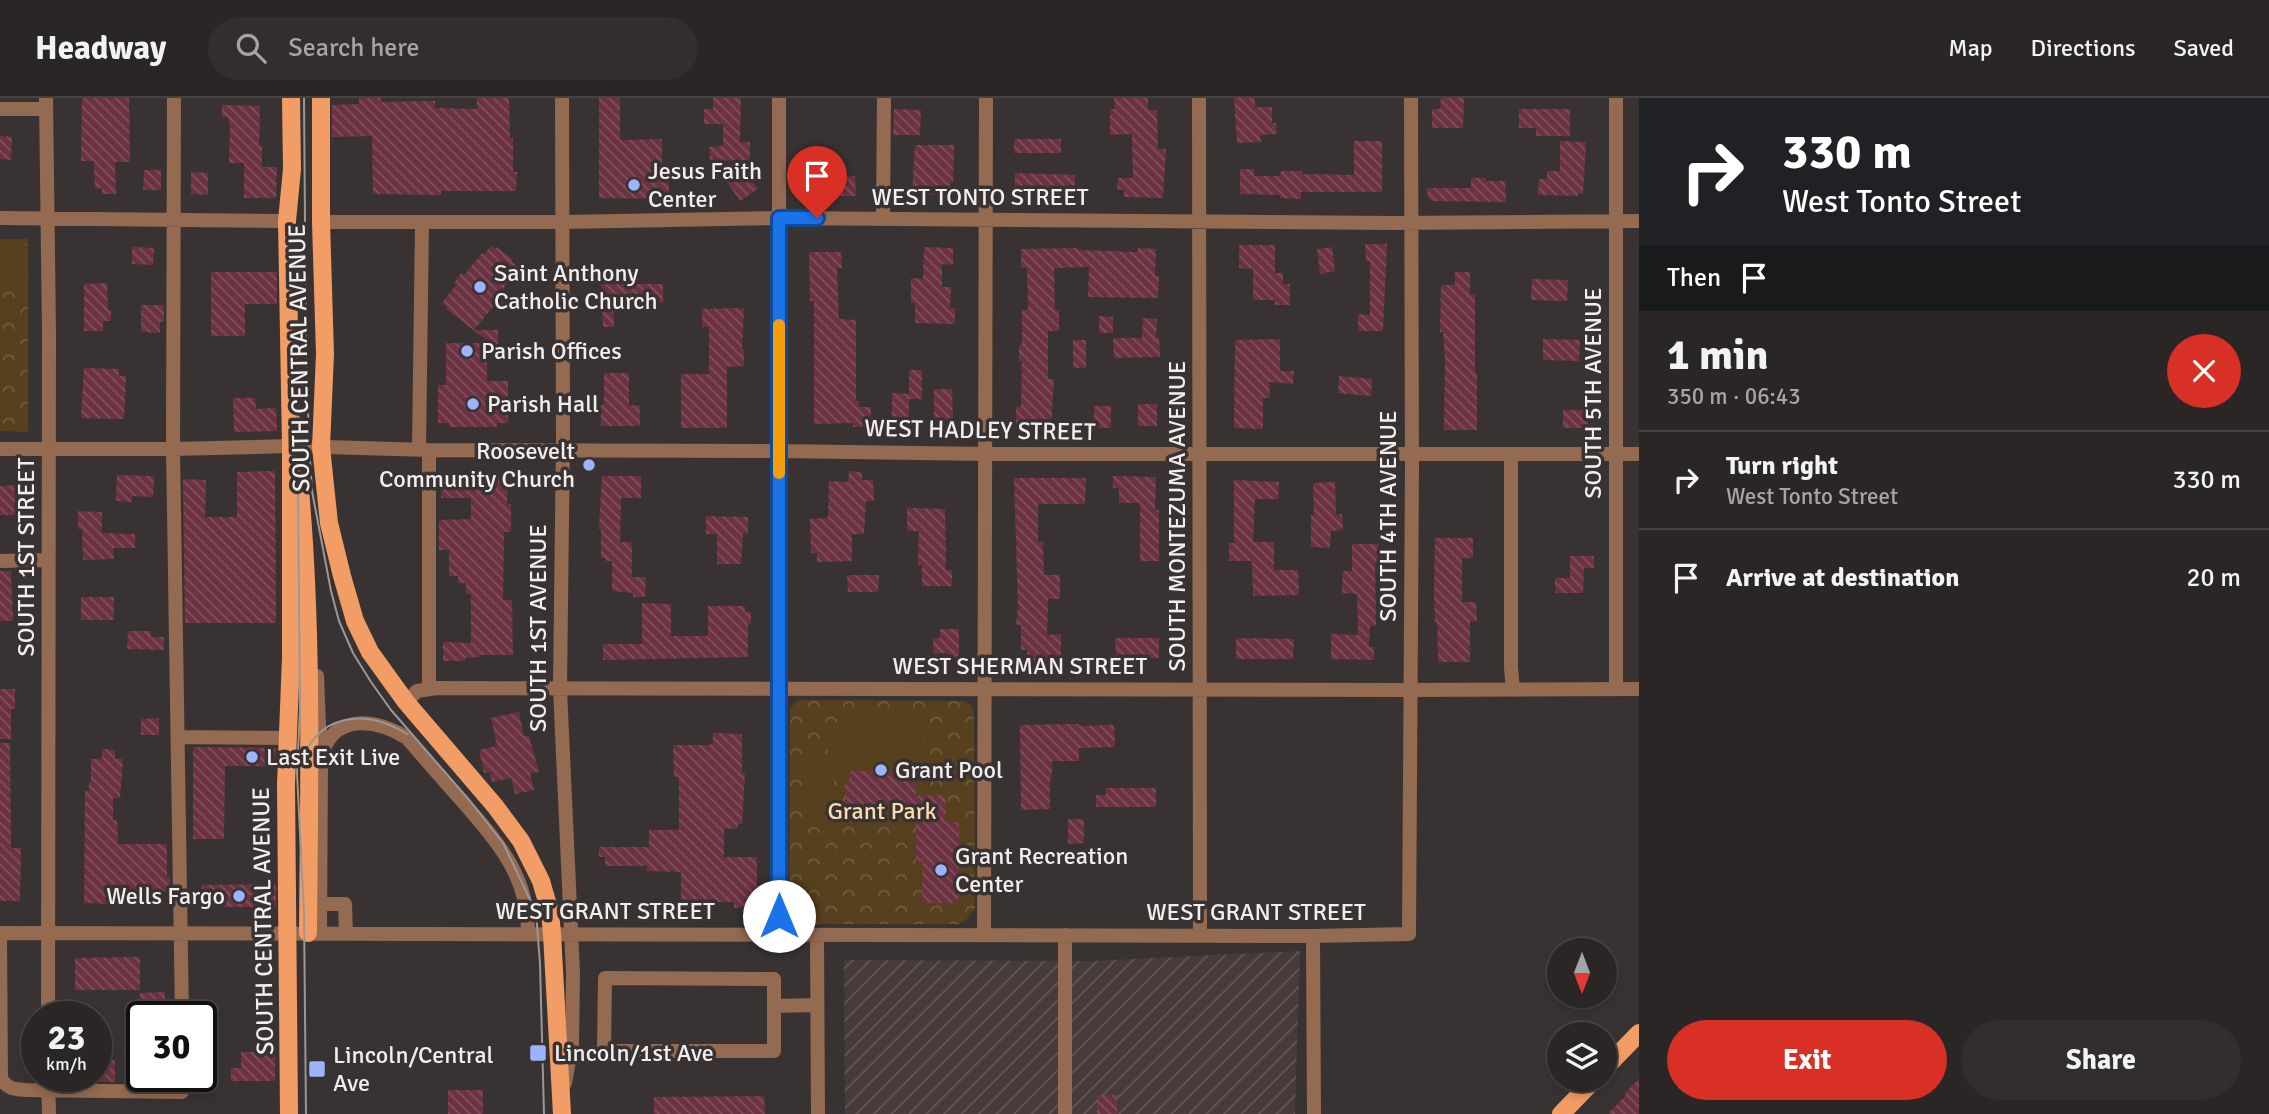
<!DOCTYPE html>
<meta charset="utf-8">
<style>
:root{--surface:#2a2626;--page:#322e2e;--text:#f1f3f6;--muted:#a5a5a7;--line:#464343;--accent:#d93025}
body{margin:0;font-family:Signika,sans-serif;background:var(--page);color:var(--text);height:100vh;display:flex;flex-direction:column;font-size:26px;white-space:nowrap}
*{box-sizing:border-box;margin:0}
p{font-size:23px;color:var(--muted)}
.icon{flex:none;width:38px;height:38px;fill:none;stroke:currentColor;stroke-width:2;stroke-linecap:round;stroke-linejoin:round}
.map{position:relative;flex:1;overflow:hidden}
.panel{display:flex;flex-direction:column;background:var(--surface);width:630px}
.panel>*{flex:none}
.hud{background:#202124;color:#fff;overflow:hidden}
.needle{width:46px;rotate:180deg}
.controls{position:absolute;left:1547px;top:840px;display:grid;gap:14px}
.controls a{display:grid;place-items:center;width:70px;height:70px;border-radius:50%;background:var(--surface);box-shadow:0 4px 10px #0003,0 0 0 2px var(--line);font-size:35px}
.speed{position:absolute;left:21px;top:903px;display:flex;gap:14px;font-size:35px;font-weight:700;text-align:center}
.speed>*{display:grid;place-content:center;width:91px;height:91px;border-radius:50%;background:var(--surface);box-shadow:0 4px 10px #0003,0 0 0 2px var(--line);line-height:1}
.speed small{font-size:18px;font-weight:400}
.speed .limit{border:4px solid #111;border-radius:10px;background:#fff;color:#111}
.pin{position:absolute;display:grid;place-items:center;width:60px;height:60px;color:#fff;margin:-72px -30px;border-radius:50% 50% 50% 0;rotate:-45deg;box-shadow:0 0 7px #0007}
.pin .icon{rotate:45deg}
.me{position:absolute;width:77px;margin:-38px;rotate:0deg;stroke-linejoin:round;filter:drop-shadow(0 0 5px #0008)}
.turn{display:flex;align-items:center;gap:24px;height:147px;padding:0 28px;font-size:32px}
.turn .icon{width:91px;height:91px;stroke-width:2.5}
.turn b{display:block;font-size:49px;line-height:60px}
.then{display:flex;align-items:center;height:66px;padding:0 28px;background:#0003;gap:14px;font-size:26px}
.round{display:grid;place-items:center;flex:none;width:74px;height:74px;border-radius:37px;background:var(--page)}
.headline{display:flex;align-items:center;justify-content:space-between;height:119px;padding:0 28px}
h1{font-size:42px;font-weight:700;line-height:52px}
.button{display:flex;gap:14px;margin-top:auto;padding:14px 28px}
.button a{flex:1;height:80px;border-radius:42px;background:var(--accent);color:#fff;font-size:28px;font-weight:700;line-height:80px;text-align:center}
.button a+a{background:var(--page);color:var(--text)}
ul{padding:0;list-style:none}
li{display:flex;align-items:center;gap:21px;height:98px;padding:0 28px;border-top:2px solid var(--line)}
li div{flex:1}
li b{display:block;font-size:26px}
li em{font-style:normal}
header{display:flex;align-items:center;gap:42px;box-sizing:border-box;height:98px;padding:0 35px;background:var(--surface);border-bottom:2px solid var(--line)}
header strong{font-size:33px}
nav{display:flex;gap:38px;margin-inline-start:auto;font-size:24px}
.search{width:490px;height:63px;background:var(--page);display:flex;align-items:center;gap:18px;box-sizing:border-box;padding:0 24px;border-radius:38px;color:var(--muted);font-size:26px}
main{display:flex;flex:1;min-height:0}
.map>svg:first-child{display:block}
</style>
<header>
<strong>Headway</strong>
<div class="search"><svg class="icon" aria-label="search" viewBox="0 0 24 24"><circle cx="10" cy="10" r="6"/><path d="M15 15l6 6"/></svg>Search here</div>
<nav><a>Map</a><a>Directions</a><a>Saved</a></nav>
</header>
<main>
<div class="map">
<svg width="1639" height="1016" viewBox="0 0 1639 1016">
<defs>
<pattern id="industrial-furrows" width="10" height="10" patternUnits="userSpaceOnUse" patternTransform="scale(1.75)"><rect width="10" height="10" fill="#463b39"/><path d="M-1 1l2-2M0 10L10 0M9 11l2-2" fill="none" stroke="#615856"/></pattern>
<pattern id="park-crowns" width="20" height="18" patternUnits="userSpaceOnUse" patternTransform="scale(1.75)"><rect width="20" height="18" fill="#57401e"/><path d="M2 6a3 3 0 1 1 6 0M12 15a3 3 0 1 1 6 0" fill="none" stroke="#705c3f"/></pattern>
<pattern id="building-back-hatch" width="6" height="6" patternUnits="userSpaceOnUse" patternTransform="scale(1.75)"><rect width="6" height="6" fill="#6d3241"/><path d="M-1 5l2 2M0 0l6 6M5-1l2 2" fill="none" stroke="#82505d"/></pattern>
</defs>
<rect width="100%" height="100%" fill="#383332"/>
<!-- industrial -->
<path fill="url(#industrial-furrows)" d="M1300 853 1295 1016H845L844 862 1092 863Z"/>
<!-- park -->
<path fill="url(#park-crowns)" d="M0 141H28V334L0 333Z
M799 602 964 603 971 607 974 615 975 810 966 822 959 826H800L793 823 789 816 790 610Z"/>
<!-- garden -->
<path fill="#57401e" d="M0 147H27V185H0Z
M839 618 924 619V687H916V708L904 707V700L856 699V707H845V684H839L838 661 828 660 829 633H839Z
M802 663H834V718H802Z"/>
<!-- building -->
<path fill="url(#building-back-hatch)" d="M82 0H129L130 64H115L116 96H102V90L95 91 94 63H81Z
M359 0H381V4L435 3V10L477 11V0H509L510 40H513V74H517L516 93H441V97L373 96 372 38 332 39V7L359 6Z
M599 0H620V42L662 41V73H669V101L599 100Z
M713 0H741L740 44H750V62L710 63 709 49 723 48V26H704V11H713Z
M1114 0H1148V12H1157L1158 51H1166L1163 100 1124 99V92L1117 91 1118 80H1133L1132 36 1110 37V11H1115Z
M1234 0H1255V9H1272V25H1276L1277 36 1260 37 1261 44 1237 45Z
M1441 0H1464L1463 30H1432V11H1440Z
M222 7 260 8 259 47H262V69H277L276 100H244V65H229L230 28 228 19H222Z
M894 11 921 12 920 37H893Z
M1519 11H1570V38H1536V30H1519Z
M0 38 12 39 11 62 0 61Z
M1014 41H1061V55H1014Z
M1354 43H1382V94H1301V101L1280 100V97L1240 96V71H1254V78H1280L1281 73H1302V76L1354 77Z
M1560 43 1586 44 1583 96 1578 95V98L1538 97 1539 81H1547V73H1560Z
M915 47H954L953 85H950V97H912Z
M750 64V80L758 91 740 103 725 81Z
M144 72H161V92H143Z
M191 74 208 75V97L191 96Z
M1015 75 1075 77V97L1015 96Z
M855 78 856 98H817V79Z
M1471 80H1486V83H1505L1506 104 1432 103 1428 100 1427 90H1471Z
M1365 146H1387L1383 233H1358V216L1370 217V163H1366Z
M1239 147H1275V175H1283V186H1290V207H1275V202H1253V171L1239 170Z
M491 148 495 151 497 149 513 162 511 163 516 167 513 170 517 173 503 191 508 195 510 201 504 209H493L474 232H498V251L446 211 447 209 442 205 456 187 454 185 461 175 464 177 466 175 482 155 484 157Z
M132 149 154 150 153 167 132 166Z
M924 149 953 150V167L942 166V189H951L950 210H955V226L915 225V205H911V180L923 181Z
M1332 149 1335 173 1320 176 1317 151Z
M1077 150 1078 152 1137 154 1138 150 1156 151 1155 178H1159L1158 200 1088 199 1089 169 1054 170 1055 212H1059V233H1048V281H1054L1051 331H1016V309H1021L1022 263H1019V247H1022V212H1028L1027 170H1021V151Z
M809 154H841L842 170H837L839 221 856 222V303H859V309H871V329H853V325L814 326V203H810Z
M211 174H277V206H245V238H211Z
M1455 174H1470V196H1475V275H1477V332H1444L1445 263 1443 234H1440L1441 187H1455Z
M1532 181 1568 182 1567 203 1531 202Z
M618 183H632V186H663V205H613L614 229H603L601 186H618Z
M107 185 108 212H111V223H103V233H84V186Z
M141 207H164V224H160V235L141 234Z
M744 210 742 251H744V268L727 269V330H681V276H709V229H702V211Z
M1099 218 1113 219V235H1099Z
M1143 220 1157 221 1156 240 1159 239 1160 259 1114 260 1113 240H1142Z
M1280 241V273H1294L1293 286 1269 284 1270 300H1263V331L1234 330 1235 242Z
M1543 241 1580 242 1579 263 1543 262Z
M1073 242H1086V270H1073Z
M446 245H487V283H508V325H497V329H449V325H438V287H446Z
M84 270 119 271V278H126L124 321 81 320Z
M909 272H922V301H909V322H892V295L909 296Z
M604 275H629V307L640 308V328H601V307H604Z
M1339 278 1372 281 1371 298 1338 295Z
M934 291H952L953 322 934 323Z
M233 300H255L256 311 276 310 277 333 234 334Z
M1138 306H1157V328H1138Z
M1094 308H1111V330H1094Z
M1563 312H1588V330H1563Z
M275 373 276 525H185L183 381 206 382 205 419H237V374Z
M849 373 862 374V382H873L874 403H866L864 436H852V463L817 464V455H811L810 421 828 420 829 383 848 384Z
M117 377 154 378 153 399 132 398V404L116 403Z
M441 378 508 379 507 406H511V434H504L503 502H512L513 557H480V559L465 560V563H443V544L471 545V496H466V485H458V478H449V452H439V422L471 421V400H441Z
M602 378H641V400H621L620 444H632V479H646L645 499H633V495L612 493V463H605V460H601V431H599Z
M1113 378 1156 379 1155 412H1159V463H1140V405H1119V390H1113Z
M1014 380H1086L1085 406H1038V444H1043L1044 477H1060V501H1048L1047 537 1061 536V565H1027V552H1021V527H1016L1018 509Z
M1234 382 1279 384 1278 401H1255L1253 444H1274V472H1298L1299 497 1253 498 1252 463H1229V445H1234Z
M1335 384 1336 417 1342 416 1343 432 1331 433 1330 450 1311 449V417H1314L1313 385Z
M21 387V417H0V388Z
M907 410 945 411 946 472H952V488H922V467H918L919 433H907Z
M78 413 102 414V435L135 436V450H113L114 461 83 462 82 431H78Z
M706 418 748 419V436H743L741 466H717V436H706Z
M1435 440H1473V460H1462V504H1476L1477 523H1470V564H1438L1437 524H1435L1434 498Z
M1352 446H1379L1378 464H1375L1376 528H1370L1369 549H1374V562L1331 561V536L1358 537 1357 496 1342 495 1343 473H1352Z
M1570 458H1594V470H1584L1583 495H1555V480H1570Z
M0 473H11L13 523H0Z
M847 477H879L878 494H848Z
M81 499H114V522H81Z
M642 505 671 506V538H708V508H745V514H751V526H748V559L603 562V546H642Z
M940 531H959V560H947V555L934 556 933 540H940Z
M128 533H151V539H164V552L127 551Z
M1115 540H1159V560H1142V557H1116Z
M1236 540 1294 541 1293 561H1236Z
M0 591H15V611H11V641H0Z
M519 614 524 638H529L539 674 530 675 534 692 515 696 511 680 492 684 490 674 484 675 479 652 497 648 491 620Z
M159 620V637H141V621Z
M1079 626V628L1114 627 1115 649 1079 650V663H1052V681H1050V711L1021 712 1020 627Z
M713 635 742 636V675H745L742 726H738V730L724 731V759H757V809L734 810V804H681V774L647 773V768H605V759H599V749H649V732H679V679H674L673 647H709L713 645Z
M0 645H10L11 750H21L20 803H0Z
M193 649 276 650 275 668H225L224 741H193Z
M102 651 115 652V661H123L120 700H113V722H117L118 746H167V779H170V794L123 793H120V800H109V806L84 805 85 693H89V684H91V661H102Z
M849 673 909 674V686H916V698L946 697V724H959L958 805H922L923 763H916V708L904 707V705L845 707V684H849Z
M1106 690H1156V709H1096V697H1106Z
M1068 721H1084V745L1068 746Z
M276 786V809H202V787Z
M140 859V892H75V860Z
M165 894V919H140V895Z
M241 954H275V983H231V970H241Z
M96 962H115V984L96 983Z
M1639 981V1016H1608L1626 997 1625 995Z
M448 992H483V1016H448Z
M1097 997H1117V1016H1097Z
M764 998 765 1016H654V999Z"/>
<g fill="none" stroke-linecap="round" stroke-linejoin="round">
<!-- minor -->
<path stroke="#946a50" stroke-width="14" d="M46 0 49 235 48 919
M174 0 173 351 182 919
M562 0 563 337 560 591 573 875 572 947 565 985
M1199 0 1200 836
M0 11H46
M0 120 287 123
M883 121 884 0
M321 124H563L779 120 1394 125 1639 123
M0 351H173L291 348 429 352 779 353 985 356H1639
M419 351 422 124
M429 352V591
M1511 356V570L1513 591
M0 463 48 462
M317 578 319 627 323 649
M1616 590V0
M406 604 417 593 437 590 1410 592 1639 591
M178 639 287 640
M319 806H345L346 835
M0 835 1313 838 1409 836 1412 370 1411 0
M0 835 1 981C8 991 14 991 26 992L182 994V978
M320 835 321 660C332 614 376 621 407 640 426 662 445 684 464 705 499 746 529 779 528 836
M779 836V0
M817 837 818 1016
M984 837 986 0
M1313 838 1314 1016
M605 880 774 881V953H604Z
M774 908 817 907
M48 978 49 1016
M1065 1016V837"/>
<!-- major -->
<path stroke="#f29d66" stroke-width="18" d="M321 0V124L325 256 321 349 329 425 342 478 355 523 370 554 406 604 495 708 521 743 541 783 550 814 552 836 562 1016
M300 392C313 539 309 688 308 835
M1605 970 1639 935
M289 1016 286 687 291 559V348L287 123 292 71 291 0
M1561 1016 1594 982"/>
<!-- tram -->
<path stroke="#9c9797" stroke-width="2" d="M304 0 306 244 309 348 312 393 331 493 339 523 353 555 371 584 391 612 470 703 503 745 536 814 540 866 544 1016
M297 280 300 611 297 675 304 814 306 1016
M300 667C317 615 365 610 407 636"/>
</g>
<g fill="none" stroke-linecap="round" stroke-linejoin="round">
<defs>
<path id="route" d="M779 818V120H817"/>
</defs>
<!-- route casing -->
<use href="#route" stroke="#114b97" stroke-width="18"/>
<!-- route -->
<use href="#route" stroke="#1a73e8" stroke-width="12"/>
<!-- slow -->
<path stroke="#f59e0b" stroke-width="12" d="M779 227V375"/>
</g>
<!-- markers -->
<g fill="#9cb4fd" stroke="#383332" stroke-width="2.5">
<circle cx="634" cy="87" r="7"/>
<circle cx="480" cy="189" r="7"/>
<circle cx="467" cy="253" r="7"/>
<circle cx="473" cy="306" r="7"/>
<circle cx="589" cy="367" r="7"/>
<circle cx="252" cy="659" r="7"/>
<circle cx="881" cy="672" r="7"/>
<circle cx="941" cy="772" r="7"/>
<circle cx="239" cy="798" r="7"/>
<rect x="529" y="946" width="18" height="18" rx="3.5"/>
<rect x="308" y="962" width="18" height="18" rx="3.5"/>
</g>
<g text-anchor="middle" stroke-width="7" stroke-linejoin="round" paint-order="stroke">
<!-- poi labels -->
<g font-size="24" fill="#f2eeee" stroke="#383332" text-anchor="start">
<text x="648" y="81">Jesus Faith<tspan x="648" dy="28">Center</tspan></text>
<text x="494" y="183">Saint Anthony<tspan x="494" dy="28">Catholic Church</tspan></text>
<text x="481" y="261">Parish Offices</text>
<text x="487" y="314">Parish Hall</text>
<text x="575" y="361" text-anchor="end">Roosevelt<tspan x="575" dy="28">Community Church</tspan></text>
<text x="266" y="667">Last Exit Live</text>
<text x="895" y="680">Grant Pool</text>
<text x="955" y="766">Grant Recreation<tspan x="955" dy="28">Center</tspan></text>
<text x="225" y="806" text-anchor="end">Wells Fargo</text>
<text x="554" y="963">Lincoln/1st Ave</text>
<text x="333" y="965">Lincoln/Central<tspan x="333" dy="28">Ave</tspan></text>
</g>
<!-- street labels -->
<g font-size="24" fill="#f2eeee" stroke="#383332">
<text x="980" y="107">WEST TONTO STREET</text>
<text transform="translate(299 260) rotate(-91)" y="8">SOUTH CENTRAL AVENUE</text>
<text transform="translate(1593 295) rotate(-90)" y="8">SOUTH 5TH AVENUE</text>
<text transform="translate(980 332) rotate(1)" y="8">WEST HADLEY STREET</text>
<text transform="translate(1177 418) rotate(-90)" y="8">SOUTH MONTEZUMA AVENUE</text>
<text transform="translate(1388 418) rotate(-90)" y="8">SOUTH 4TH AVENUE</text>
<text transform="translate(26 459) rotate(-90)" y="8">SOUTH 1ST STREET</text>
<text transform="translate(538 530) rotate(-90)" y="8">SOUTH 1ST AVENUE</text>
<text x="1020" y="576">WEST SHERMAN STREET</text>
<text x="605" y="821">WEST GRANT STREET</text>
<text x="1256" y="822">WEST GRANT STREET</text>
<text transform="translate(263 823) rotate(-91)" y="8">SOUTH CENTRAL AVENUE</text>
</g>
<!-- park labels -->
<g font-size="24" fill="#fcdcae" stroke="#383332">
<text x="882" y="721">Grant Park</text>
</g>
</g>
</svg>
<div class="controls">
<a><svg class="needle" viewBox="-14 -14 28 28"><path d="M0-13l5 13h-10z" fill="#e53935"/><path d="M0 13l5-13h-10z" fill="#a5a5a7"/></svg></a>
<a><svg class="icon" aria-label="layers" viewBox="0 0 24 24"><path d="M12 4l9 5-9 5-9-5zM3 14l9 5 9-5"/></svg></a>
</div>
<div class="speed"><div>23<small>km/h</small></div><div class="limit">30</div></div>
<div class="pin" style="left:817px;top:120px;background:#d93025"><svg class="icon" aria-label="arrive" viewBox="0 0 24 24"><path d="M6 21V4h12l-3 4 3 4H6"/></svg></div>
<svg class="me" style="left:779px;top:818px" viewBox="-20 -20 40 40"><circle r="19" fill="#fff"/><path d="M0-13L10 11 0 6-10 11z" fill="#1a73e8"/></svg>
</div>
<section class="panel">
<div class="hud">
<div class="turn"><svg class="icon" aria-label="right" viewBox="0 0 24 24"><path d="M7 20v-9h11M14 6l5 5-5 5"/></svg><div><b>330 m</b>West Tonto Street</div></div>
<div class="then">Then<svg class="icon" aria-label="arrive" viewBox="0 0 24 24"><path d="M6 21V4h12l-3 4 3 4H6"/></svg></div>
</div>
<div class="headline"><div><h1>1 min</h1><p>350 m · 06:43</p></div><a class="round" style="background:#d93025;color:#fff"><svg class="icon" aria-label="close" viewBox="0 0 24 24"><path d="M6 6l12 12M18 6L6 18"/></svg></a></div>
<ul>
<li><svg class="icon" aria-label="right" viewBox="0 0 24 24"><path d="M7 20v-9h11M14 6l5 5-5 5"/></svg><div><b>Turn right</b><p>West Tonto Street</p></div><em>330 m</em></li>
<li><svg class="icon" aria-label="arrive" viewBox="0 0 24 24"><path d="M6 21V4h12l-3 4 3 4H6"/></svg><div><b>Arrive at destination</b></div><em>20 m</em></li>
</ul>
<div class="button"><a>Exit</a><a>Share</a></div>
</section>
</main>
